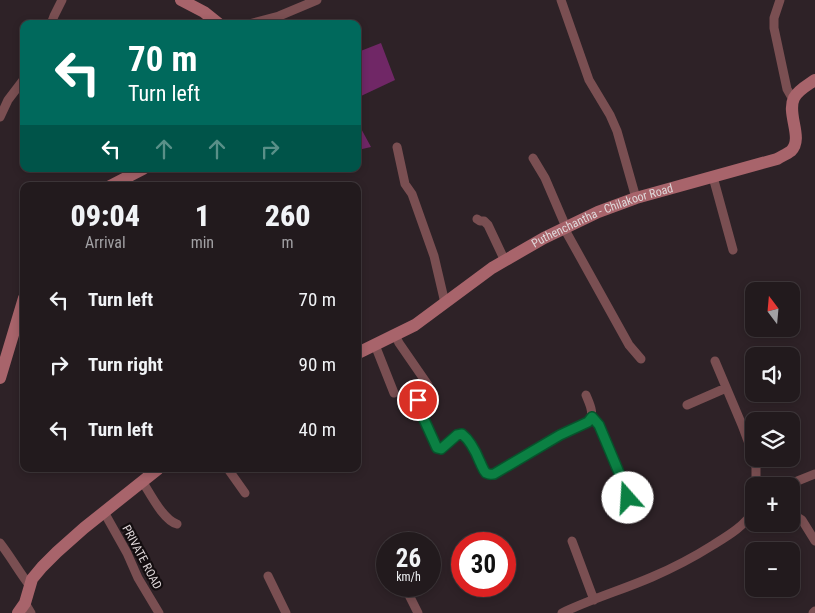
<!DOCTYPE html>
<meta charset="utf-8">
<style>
:root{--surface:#221a1d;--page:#2e272a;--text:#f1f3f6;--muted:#a2a1a4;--line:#3f383b}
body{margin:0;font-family:"Roboto Condensed",sans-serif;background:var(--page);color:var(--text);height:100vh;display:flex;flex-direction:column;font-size:19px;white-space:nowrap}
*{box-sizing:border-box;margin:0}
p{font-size:16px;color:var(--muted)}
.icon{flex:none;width:28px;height:28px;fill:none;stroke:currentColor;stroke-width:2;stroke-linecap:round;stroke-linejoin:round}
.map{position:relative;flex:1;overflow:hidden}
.details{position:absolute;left:20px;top:182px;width:341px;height:290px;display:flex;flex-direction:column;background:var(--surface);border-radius:10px;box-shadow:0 2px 8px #0003,0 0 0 1px var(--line)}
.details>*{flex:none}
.hud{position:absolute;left:20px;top:20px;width:341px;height:152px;border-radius:10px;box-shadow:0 2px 8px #0003,0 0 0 1px var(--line);background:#00695c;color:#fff;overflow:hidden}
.needle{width:32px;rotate:344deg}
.tools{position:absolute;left:745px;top:282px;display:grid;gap:10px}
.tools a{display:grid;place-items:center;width:55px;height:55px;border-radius:10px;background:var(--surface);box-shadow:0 2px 8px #0003,0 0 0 1px var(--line);font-size:25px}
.speed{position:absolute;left:376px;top:532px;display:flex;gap:10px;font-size:25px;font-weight:700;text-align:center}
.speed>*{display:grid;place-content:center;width:65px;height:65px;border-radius:50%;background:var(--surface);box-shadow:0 2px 8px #0003,0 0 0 1px var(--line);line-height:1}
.speed small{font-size:12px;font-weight:400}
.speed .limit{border:8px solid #d22;background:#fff;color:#111}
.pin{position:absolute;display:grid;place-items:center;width:42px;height:42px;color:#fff;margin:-21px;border:2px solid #fff;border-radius:50%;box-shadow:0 1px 5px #0007}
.me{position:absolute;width:55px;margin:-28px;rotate:341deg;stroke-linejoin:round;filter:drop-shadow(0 0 4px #0008)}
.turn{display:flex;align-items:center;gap:18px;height:105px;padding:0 25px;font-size:22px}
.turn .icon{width:65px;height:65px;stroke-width:2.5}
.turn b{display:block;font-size:35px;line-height:42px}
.lanes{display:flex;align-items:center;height:48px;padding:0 25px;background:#0003;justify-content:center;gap:25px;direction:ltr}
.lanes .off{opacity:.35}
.eta{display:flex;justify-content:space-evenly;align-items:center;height:85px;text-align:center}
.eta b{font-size:30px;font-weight:800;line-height:35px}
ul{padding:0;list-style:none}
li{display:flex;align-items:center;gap:15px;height:65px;padding:0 25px}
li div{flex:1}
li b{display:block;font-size:19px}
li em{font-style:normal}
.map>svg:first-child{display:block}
</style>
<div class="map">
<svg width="815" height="613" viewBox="0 0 815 613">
<rect width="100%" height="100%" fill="#2e2227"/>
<!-- building -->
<path fill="#702766" d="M381 43 395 80 361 96 358 86V52Z
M358 123 371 147 358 150Z"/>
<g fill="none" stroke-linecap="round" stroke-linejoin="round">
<!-- minor -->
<path stroke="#7a4f52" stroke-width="9" d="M561 0 589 80 610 115 617 131 636 198
M780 0 774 18V28L787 89 791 96 794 98
M51 24 54 16 62 0
M249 24 279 16 317 0
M0 117 8 100 24 79
M397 147 405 184 412 194 434 256 445 303
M533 158 545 178 566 227
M713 177 733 250
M477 219 480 221H484L488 225 505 261
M564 228 629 345 641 359
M395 335 399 343 428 385 427 393 418 400 417 404 436 447 438 449H441L457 435H462C476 445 477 466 489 474H494L560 435 589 421C595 413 589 403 586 395
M375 345 394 393
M715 361 742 425 754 457
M687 405 726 388
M592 417 599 425 628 494 629 497 627 500
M754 459 756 468V486
M228 469 245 493
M142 481C150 493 163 520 177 524
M785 486 815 474
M104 512 127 553 138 578 159 613
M791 513 802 520 815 541
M572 541 594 600
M0 543C11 557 19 572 30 586
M268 576 286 613
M409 586 407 591 418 613
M25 603 31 613
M562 613C591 599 622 590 652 577 673 568 694 557 713 545 729 535 743 527 754 511
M813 613 815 611"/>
<!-- secondary -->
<g stroke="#a8646b" stroke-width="12">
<path d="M181 0 204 12 219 24"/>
<path d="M110 186 143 169"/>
<path id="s1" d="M358 353 415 325 492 268 544 238 598 212 636 198 777 159C782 156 787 154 791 151 804 138 786 114 794 98 798 90 808 85 815 80"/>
<path d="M0 378 24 298"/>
<path d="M18 613 25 603 32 579 42 567 57 552 84 528 158 469"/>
</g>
</g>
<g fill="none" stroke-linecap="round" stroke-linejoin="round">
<defs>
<path id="route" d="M418 400 417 404 437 448 441 449 457 435 462 434C471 441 476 452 480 462 482 466 483 470 486 473 490 475 490 474 494 474L560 435 588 422 592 417 599 425 628 494V498"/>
</defs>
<!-- route casing -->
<use href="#route" stroke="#07532c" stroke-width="12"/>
<!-- route -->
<use href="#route" stroke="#0b8043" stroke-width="9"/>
</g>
<g text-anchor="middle" stroke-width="4.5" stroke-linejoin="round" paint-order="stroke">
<!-- street labels -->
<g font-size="12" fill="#dfd7d9" stroke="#130d0f">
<text dy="4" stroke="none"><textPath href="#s1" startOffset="282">Puthenchantha - Chilakoor Road</textPath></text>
<text transform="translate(142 557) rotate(62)" y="4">PRIVATE ROAD</text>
</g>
</g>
</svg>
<div class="tools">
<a><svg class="needle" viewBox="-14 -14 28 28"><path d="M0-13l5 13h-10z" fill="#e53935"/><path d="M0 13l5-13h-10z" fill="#a2a1a4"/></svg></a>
<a><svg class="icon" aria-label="sound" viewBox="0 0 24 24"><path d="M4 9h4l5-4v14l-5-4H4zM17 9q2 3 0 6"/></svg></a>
<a><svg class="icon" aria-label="layers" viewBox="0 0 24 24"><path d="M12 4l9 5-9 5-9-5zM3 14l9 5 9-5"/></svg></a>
<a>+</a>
<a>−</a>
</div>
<div class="speed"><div>26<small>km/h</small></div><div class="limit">30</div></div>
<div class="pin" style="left:418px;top:400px;background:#d93025"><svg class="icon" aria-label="arrive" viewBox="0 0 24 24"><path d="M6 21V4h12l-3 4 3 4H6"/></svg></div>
<svg class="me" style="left:628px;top:498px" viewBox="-20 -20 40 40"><circle r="19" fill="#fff"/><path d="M0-13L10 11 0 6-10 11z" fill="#0b8043"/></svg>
<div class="hud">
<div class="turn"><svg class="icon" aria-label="left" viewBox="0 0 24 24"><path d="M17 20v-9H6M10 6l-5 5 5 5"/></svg><div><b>70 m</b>Turn left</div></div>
<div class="lanes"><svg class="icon" aria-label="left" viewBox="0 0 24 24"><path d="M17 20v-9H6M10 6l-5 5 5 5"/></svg><svg class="icon off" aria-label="ahead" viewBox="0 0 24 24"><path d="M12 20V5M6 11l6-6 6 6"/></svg><svg class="icon off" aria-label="ahead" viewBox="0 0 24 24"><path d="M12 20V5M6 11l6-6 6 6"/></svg><svg class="icon off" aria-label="right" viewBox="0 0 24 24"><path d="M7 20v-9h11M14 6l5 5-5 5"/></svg></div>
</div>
<section class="details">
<div class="eta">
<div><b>09:04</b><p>Arrival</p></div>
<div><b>1</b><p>min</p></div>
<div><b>260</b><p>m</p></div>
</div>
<ul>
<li><svg class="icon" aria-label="left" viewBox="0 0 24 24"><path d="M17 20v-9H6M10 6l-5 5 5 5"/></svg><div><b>Turn left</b></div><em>70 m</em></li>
<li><svg class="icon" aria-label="right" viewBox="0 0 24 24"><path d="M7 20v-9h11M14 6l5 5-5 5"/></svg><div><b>Turn right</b></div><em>90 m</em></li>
<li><svg class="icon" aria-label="left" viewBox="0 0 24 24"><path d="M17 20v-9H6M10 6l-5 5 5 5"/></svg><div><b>Turn left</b></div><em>40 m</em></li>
</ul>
</section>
</div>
